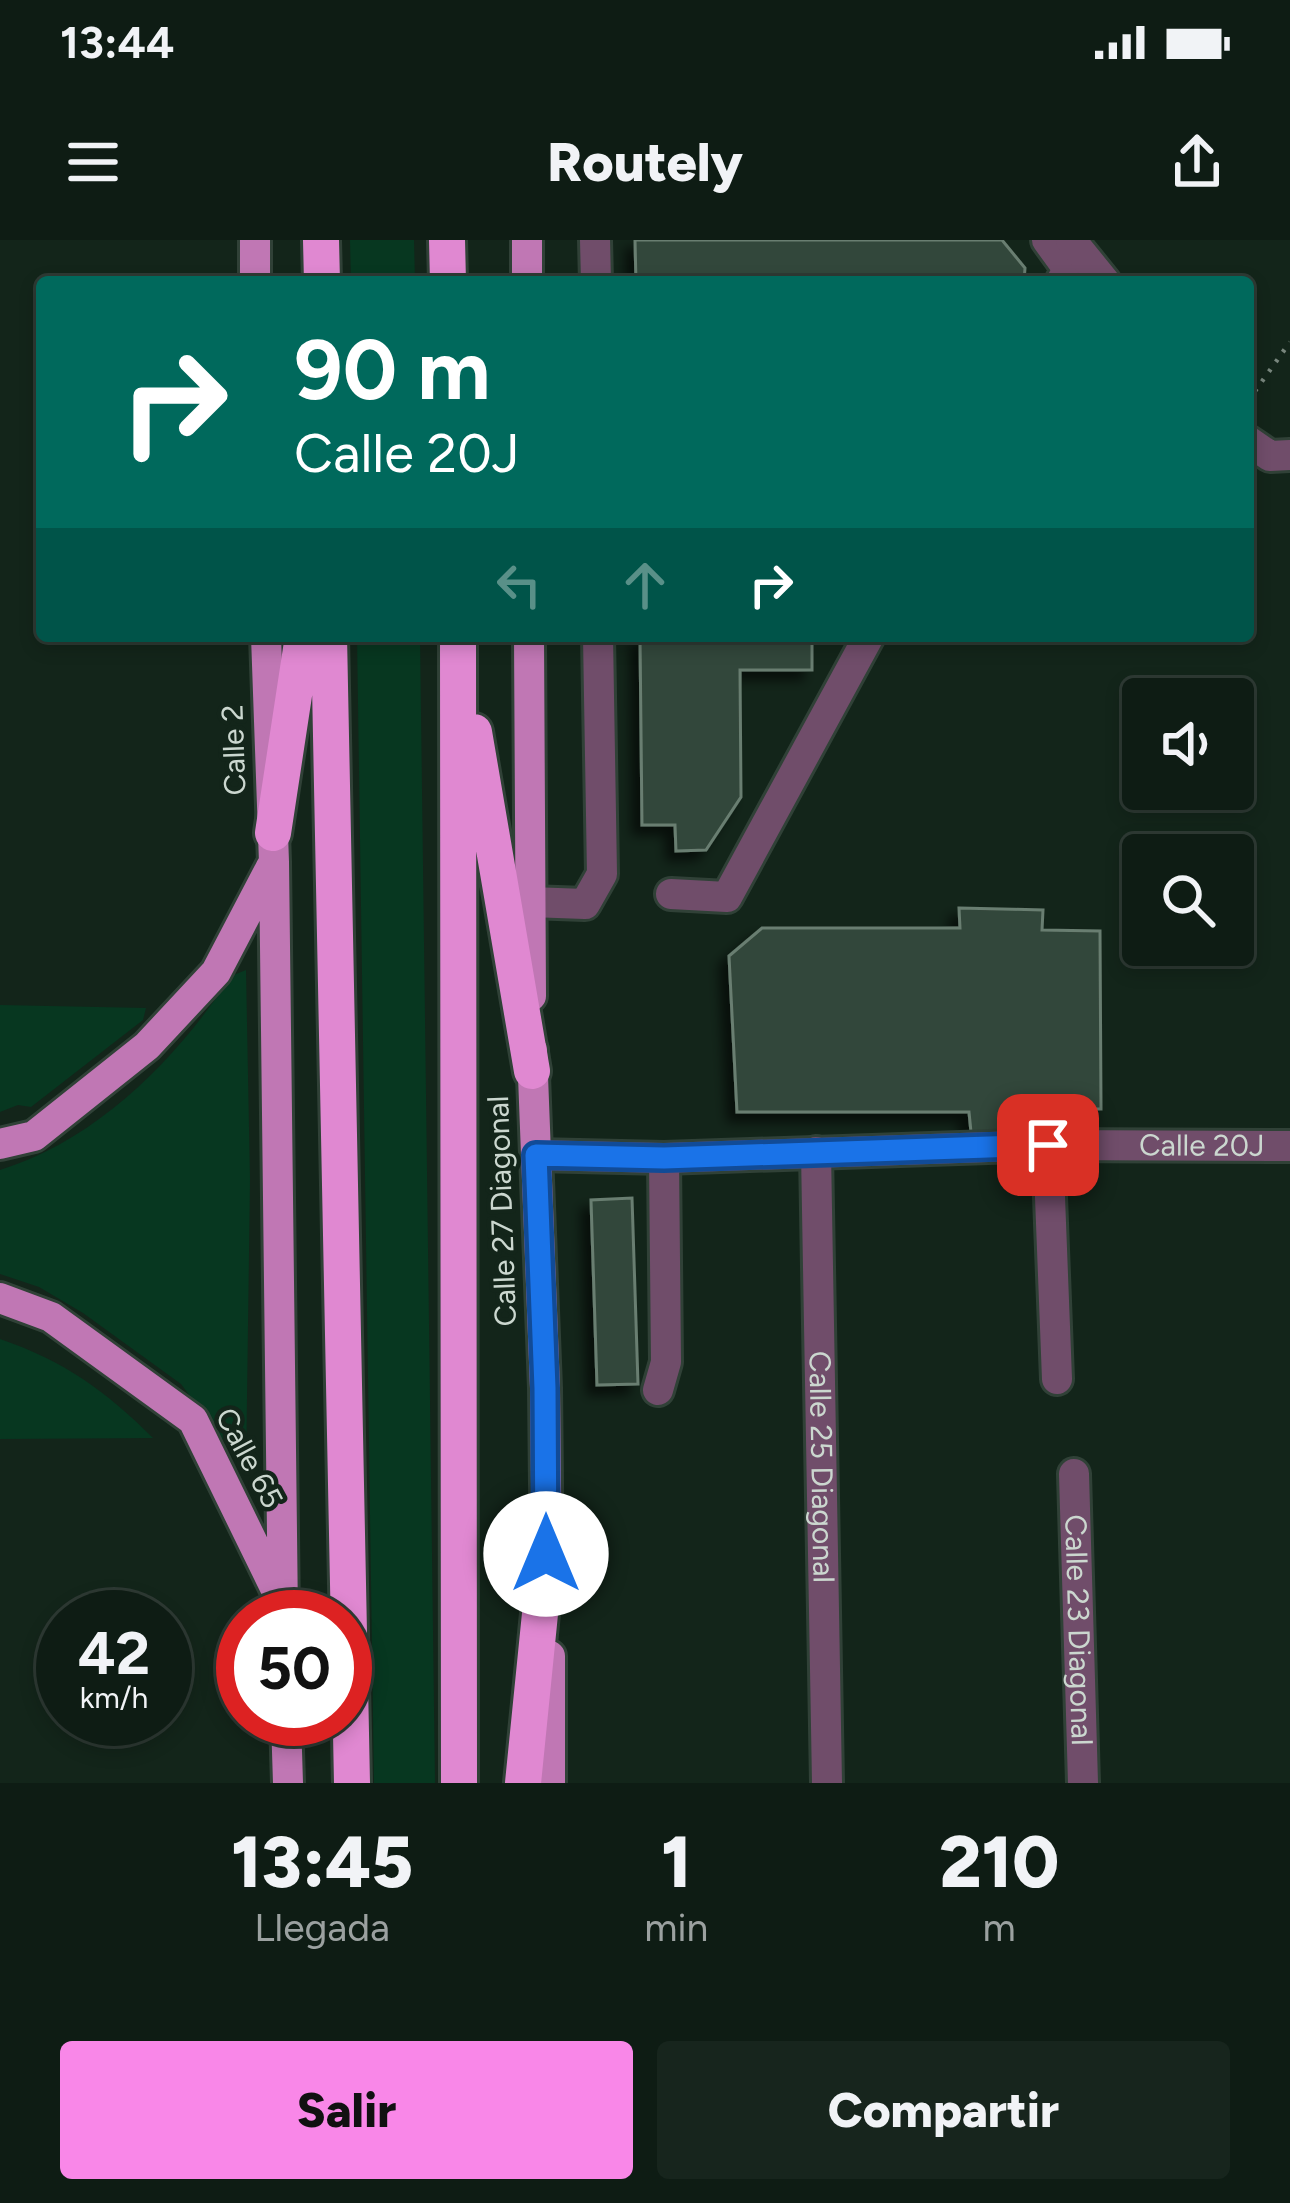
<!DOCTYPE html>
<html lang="es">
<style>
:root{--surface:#0e1c14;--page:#17251d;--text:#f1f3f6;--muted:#9ba1a0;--line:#2e3a34;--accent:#f987e8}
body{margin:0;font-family:Figtree,sans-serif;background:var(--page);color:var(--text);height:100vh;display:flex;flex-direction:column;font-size:45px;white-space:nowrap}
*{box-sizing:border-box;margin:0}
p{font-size:39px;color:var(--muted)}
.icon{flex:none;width:66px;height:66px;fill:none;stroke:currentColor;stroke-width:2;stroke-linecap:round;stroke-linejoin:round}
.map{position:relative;height:1543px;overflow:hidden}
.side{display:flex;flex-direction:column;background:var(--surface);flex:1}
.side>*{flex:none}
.banner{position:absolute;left:36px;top:36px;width:1218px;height:366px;border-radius:12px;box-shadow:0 6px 18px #0003,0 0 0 3px var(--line);background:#00695c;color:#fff;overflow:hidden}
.controls{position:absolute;left:1122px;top:438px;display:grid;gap:24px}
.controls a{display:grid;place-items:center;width:132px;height:132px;border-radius:12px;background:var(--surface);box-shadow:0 6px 18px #0003,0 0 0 3px var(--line);font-size:60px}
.speed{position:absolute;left:36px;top:1350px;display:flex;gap:24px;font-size:60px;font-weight:700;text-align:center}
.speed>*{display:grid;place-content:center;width:156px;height:156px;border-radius:50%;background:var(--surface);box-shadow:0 6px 18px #0003,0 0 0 3px var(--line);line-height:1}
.speed small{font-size:30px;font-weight:400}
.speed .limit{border:18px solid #d22;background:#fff;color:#111}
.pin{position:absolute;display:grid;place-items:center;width:102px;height:102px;color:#fff;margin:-51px;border-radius:24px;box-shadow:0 6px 18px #0006}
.me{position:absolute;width:132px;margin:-66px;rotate:0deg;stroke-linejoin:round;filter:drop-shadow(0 0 9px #0008)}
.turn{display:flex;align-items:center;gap:42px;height:252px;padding:0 60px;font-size:54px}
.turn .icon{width:156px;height:156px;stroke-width:2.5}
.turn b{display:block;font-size:84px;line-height:102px}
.lanes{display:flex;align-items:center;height:114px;padding:0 60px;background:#0003;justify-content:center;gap:60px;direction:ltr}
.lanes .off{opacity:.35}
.eta{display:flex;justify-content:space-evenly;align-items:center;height:204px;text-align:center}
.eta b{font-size:72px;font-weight:800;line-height:84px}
.cta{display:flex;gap:24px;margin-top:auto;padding:24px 60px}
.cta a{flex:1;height:138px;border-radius:12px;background:var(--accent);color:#111;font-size:48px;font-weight:800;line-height:138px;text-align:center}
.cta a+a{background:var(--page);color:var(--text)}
.status{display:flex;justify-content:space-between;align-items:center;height:84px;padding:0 60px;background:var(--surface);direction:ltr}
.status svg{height:33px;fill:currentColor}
header{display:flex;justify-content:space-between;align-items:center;height:156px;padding:0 60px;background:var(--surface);font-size:54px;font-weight:800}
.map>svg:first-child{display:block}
</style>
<div class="status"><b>13:44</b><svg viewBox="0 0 49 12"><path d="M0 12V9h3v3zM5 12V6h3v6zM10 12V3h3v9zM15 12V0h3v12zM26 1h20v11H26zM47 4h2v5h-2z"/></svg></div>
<header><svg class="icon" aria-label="menu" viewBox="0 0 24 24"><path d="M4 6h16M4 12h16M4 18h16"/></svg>Routely<svg class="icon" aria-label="share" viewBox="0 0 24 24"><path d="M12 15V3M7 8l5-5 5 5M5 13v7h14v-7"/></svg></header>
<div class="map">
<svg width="1290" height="1543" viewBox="0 0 1290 1543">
<defs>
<filter id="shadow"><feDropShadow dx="-9" dy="9" stdDeviation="6" flood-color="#0009"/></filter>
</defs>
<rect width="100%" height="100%" fill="#13251a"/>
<!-- green -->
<path fill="#073720" d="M350 0H414L415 42H351Z
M357 396H420L435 1543H374Z
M246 730 250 940 246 1232 181 1144 83 1073 39 1047 0 1034V930C97 900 177 819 231 736Z
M0 765 146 768 143 780 31 867 18 865 0 872Z
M0 1099C64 1121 105 1150 153 1198L0 1199Z"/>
<!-- building -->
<path fill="#33463a" stroke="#697e71" stroke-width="3" filter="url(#shadow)" d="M635 0H1002L1025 28 1024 42H636Z
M640 396H812V430H740L741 557 706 610 676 611 675 585H642Z
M959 668 1043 670 1042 690 1100 691 1101 869H1083L1081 891 971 892 969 872H737L729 716 762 688H960Z
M632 958 638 1144 597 1145 591 960Z"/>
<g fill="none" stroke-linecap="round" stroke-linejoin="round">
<defs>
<g id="minor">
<path d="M595 0 596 42"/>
<path d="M1047 0 1068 29 1061 42"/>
<path d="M1071 0 1105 42"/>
<path d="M1248 201 1270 216 1290 215"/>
<path d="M671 654 727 657 869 396"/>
<path d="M530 662 585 664 602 634 598 396"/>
<path d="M1048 905 1057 1139"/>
<path id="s1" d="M816 912 827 1543"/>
<path id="s2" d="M536 915 664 918 1048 905 1290 906"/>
<path d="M658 1150 666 1122 664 918"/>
<path id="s3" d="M1074 1234 1083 1543"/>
</g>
<path id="major" d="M255 0V42
M527 0V42
M266 396 274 622 283 1377
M529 396 531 756
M532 810 545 1148 547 1338
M0 904 34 896 147 806 216 732 271 627
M0 1058 51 1077 193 1180 279 1356
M550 1416V1543
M286 1479 288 1543"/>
<path id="highway" d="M321 0 322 42
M447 0 448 42
M329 396 352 1543
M458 396 459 1543
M474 492 532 831
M273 593 303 396
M523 1543 546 1314"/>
</defs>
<!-- minor casing -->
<use href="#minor" stroke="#304137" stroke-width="36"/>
<!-- major casing -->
<use href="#major" stroke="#304137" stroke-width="36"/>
<!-- highway casing -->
<use href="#highway" stroke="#304137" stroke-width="42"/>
<!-- path -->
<path stroke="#78867d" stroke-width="4.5" stroke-dasharray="3 9" stroke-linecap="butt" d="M1248 161 1290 102"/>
<!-- minor -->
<use href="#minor" stroke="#704d6a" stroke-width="30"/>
<!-- major -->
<use href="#major" stroke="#c077b4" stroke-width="30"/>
<!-- highway -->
<use href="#highway" stroke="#e088d1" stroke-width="36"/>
</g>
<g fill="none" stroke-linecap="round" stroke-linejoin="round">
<defs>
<path id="route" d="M546 1314 545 1148 536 915 664 918 1048 905"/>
</defs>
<!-- route casing -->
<use href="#route" stroke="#114b97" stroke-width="30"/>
<!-- route -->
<use href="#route" stroke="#1a73e8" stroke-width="21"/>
</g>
<g text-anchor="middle" stroke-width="9" stroke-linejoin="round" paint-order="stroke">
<!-- street labels -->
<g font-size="30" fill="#cbd7cf" stroke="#13251a">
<text transform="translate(234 510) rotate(-92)" y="10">Calle 2</text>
<text dy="10" stroke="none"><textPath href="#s2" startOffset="666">Calle 20J</textPath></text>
<text transform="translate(502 971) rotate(-92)" y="10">Calle 27 Diagonal</text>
<text transform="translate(249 1218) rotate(62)" y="10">Calle 65</text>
<text dy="10" stroke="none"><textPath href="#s1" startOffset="315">Calle 25 Diagonal</textPath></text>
<text dy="10" stroke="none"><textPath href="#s3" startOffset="156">Calle 23 Diagonal</textPath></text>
</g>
</g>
</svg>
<div class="controls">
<a><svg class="icon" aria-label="sound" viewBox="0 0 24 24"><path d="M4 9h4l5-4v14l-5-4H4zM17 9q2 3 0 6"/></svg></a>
<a><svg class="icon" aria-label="search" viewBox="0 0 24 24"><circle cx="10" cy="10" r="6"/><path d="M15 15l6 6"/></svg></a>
</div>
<div class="speed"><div>42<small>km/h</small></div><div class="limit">50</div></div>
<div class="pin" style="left:1048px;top:905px;background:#d93025"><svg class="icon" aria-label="arrive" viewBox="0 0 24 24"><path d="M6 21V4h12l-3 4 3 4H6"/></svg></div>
<svg class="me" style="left:546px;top:1314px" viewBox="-20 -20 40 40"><circle r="19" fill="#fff"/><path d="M0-13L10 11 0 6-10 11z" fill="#1a73e8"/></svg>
<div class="banner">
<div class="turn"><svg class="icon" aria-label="right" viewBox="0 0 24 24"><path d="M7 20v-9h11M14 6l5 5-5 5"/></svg><div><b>90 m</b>Calle 20J</div></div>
<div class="lanes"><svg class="icon off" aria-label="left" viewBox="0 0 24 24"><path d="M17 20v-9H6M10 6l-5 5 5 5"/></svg><svg class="icon off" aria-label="ahead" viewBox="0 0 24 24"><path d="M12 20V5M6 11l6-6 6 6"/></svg><svg class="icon" aria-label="right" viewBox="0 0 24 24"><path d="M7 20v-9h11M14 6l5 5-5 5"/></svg></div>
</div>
</div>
<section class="side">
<div class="eta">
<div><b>13:45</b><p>Llegada</p></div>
<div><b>1</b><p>min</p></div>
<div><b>210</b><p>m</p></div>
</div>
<div class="cta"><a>Salir</a><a>Compartir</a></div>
</section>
